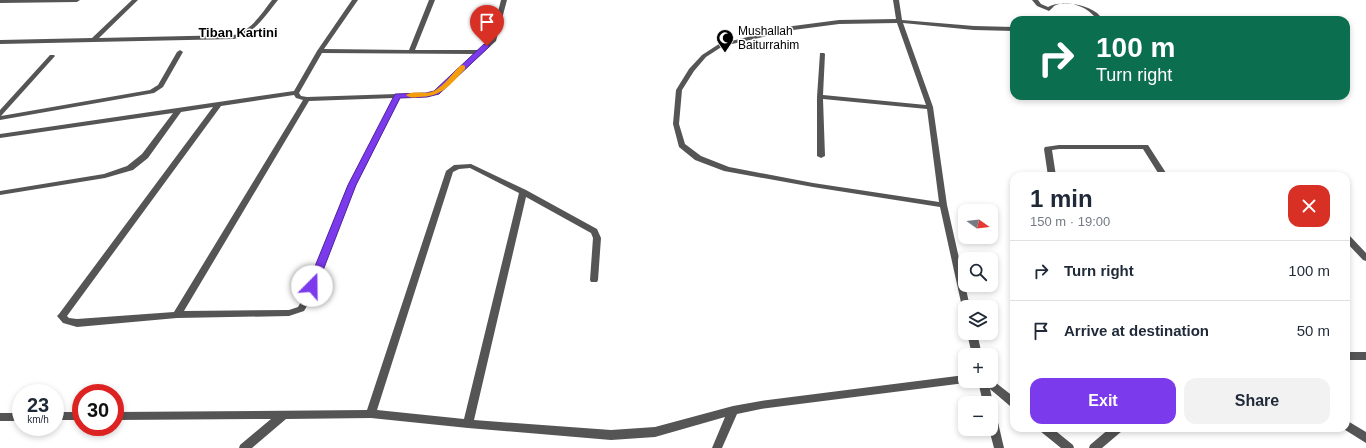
<!DOCTYPE html>
<meta charset="utf-8">
<style>
:root{--surface:#fff;--page:#f2f2f3;--text:#1f2937;--muted:#747a83;--line:#e0e1e3;--accent:#7c3aed}
body{margin:0;font-family:Helvetica,sans-serif;background:var(--page);color:var(--text);height:100vh;display:flex;flex-direction:column;font-size:15px;white-space:nowrap}
*{box-sizing:border-box;margin:0}
p{font-size:13px;color:var(--muted)}
.icon{flex:none;width:22px;height:22px;fill:none;stroke:currentColor;stroke-width:2;stroke-linecap:round;stroke-linejoin:round}
.map{position:relative;flex:1;overflow:hidden}
.panel{position:absolute;left:1010px;top:172px;width:340px;height:260px;display:flex;flex-direction:column;background:var(--surface);border-radius:12px;box-shadow:0 2px 6px #0003}
.panel>*{flex:none}
.guide{position:absolute;left:1010px;top:16px;width:340px;height:84px;border-radius:12px;box-shadow:0 2px 6px #0003;background:#0b6e4f;color:#fff;overflow:hidden}
.needle{width:26px;rotate:104deg}
.buttons{position:absolute;left:958px;top:204px;display:grid;gap:8px}
.buttons a{display:grid;place-items:center;width:40px;height:40px;border-radius:8px;background:var(--surface);box-shadow:0 2px 6px #0003;font-size:20px}
.speed{position:absolute;left:12px;top:384px;display:flex;gap:8px;font-size:20px;font-weight:700;text-align:center}
.speed>*{display:grid;place-content:center;width:52px;height:52px;border-radius:50%;background:var(--surface);box-shadow:0 2px 6px #0003;line-height:1}
.speed small{font-size:10px;font-weight:400}
.speed .limit{border:6px solid #d22;background:#fff;color:#111}
.pin{position:absolute;display:grid;place-items:center;width:34px;height:34px;color:#fff;margin:-41px -17px;border-radius:50% 50% 50% 0;rotate:-45deg;box-shadow:0 0 4px #0007}
.pin .icon{rotate:45deg}
.me{position:absolute;width:44px;margin:-22px;rotate:22deg;stroke-linejoin:round;filter:drop-shadow(0 0 3px #0008)}
.turn{display:flex;align-items:center;gap:14px;height:84px;padding:0 20px;font-size:18px}
.turn .icon{width:52px;height:52px;stroke-width:2.5}
.turn b{display:block;font-size:28px;line-height:34px}
.round{display:grid;place-items:center;flex:none;width:42px;height:42px;border-radius:12px;background:var(--page)}
.summary{display:flex;align-items:center;justify-content:space-between;height:68px;padding:0 20px}
h1{font-size:24px;font-weight:700;line-height:30px}
.primary-button{display:flex;gap:8px;margin-top:auto;padding:8px 20px}
.primary-button a{flex:1;height:46px;border-radius:12px;background:var(--accent);color:#fff;font-size:16px;font-weight:700;line-height:46px;text-align:center}
.primary-button a+a{background:var(--page);color:var(--text)}
ul{padding:0;list-style:none}
li{display:flex;align-items:center;gap:12px;height:60px;padding:0 20px;border-top:1px solid var(--line)}
li div{flex:1}
li b{display:block;font-size:15px}
li em{font-style:normal}
.map>svg:first-child{display:block}
</style>
<div class="map">
<svg width="1366" height="448" viewBox="0 0 1366 448">
<rect width="100%" height="100%" fill="#fff"/>
<g fill="none" stroke-linecap="round" stroke-linejoin="round">
<!-- minor -->
<path fill="#555" fill-rule="evenodd" d="M0 0H80L77 2 0 3Z
M132 0H138L99 38 234 35C252 30 261 14 272 0H278C265 16 255 33 234 39L0 44V40L92 38Z
M352 0H358L324 49 409 50 429 0H435L415 50H479L491 39 501 0H507L496 41 439 93 427 97 400 98 356 185 310 301 304 311 289 316 177 318 77 327 63 323 57 316 59 314 213 107 181 112 148 158 133 170 105 178 0 195V191L104 174 127 166 142 154 173 113 0 138V134L294 91 317 51ZM322 53 475 54 435 91 427 93 307 97 301 96 299 93ZM294 95 296 98 303 100 174 312 77 319 69 318 67 316 221 106ZM394 98 348 185 302 300 298 307 289 310 184 311 309 101Z
M893 0H899L902 20 974 26 1014 27V31L974 30 903 23 933 107 947 205 970 307H965V310L962 307 940 207 813 187 724 171 695 160 679 147 673 124 676 90 689 69 702 55 719 44 793 26 839 20 896 19ZM897 23 926 105 823 95 825 54 824 53H820L817 97V156L821 158 825 156 823 99 927 109 939 202 813 183 729 167 701 156 685 144 679 124 682 90 694 71 706 57 723 46 793 30 839 24Z
M1032 0H1038L1041 4 1048 7C1060 0 1090 4 1100 16L1099 20H1093L1094 16C1086 7 1069 0 1056 5 1053 6 1052 9 1049 11L1037 6Z
M180 50 183 52 163 87 154 93 0 120V110L50 55H54L55 56 1 116 150 90 158 85 177 52Z
M1059 145H1148L1168 176H1160L1143 149H1059L1052 150 1056 176H1048L1044 149 1045 147Z
M471 164 526 190 597 229 601 238 598 280 597 282H591L590 280 593 238 591 233 526 197 474 420 611 430 655 427 733 406 761 401 965 375V381H969L965 383 761 409 737 414 722 448H712L725 417 655 437 611 440 468 428 371 418 286 419 252 448H239L240 445 271 419 115 420V412L367 410 446 171 454 165ZM470 168 519 193 464 419 377 410 453 172 459 169Z
M1346 234 1349 235 1366 253V261L1363 260 1346 242Z
M967 333H977L982 355H972Z
M1346 352H1366V360H1346Z
M991 379 1014 397V407L1010 406 990 389 993 403 991 406V403H983L978 381H991Z
M991 410 995 411 996 414 1004 448H994L989 429H991Z
M55 412H81V420H55Z
M0 413H21V421H0Z
M1346 420 1366 432V443L1342 428H1346Z
M1039 428H1052L1073 445 1074 448H1061L1040 431Z
M1110 428H1123L1122 431 1102 448H1089L1090 445Z"/>
</g>
<!-- route -->
<path fill="#7c3aed" stroke="#51269a" d="M484 44 490 46 439 94 427 97 400 98 356 185 317 286 315 289H308L307 286 348 185 395 94 426 93 434 91Z"/>
<!-- slow -->
<path fill="#f59e0b" d="M463 65 465 66V69C450 85 442 97 418 97 413 98 410 98 406 95 413 90 426 95 434 91 444 86 452 74 460 66Z"/>
<!-- icons -->
<defs>
<symbol id="mosque-pin" viewBox="-11 -11 22 30"><path d="M0 17L-7.5 6A9.5 9.5 0 1 1 7.5 6Z" fill="#000" stroke="#fff"/><path d="M3.5-4.9A6 6 0 1 0 3.5 4.9A5 5 0 1 1 3.5-4.9Z" fill="#fff"/></symbol>
</defs>
<g fill-rule="evenodd">
<use href="#mosque-pin" x="715" y="28" width="20" height="27"/>
</g>
<g text-anchor="middle" stroke-width="3" stroke-linejoin="round" paint-order="stroke">
<!-- far-poi labels -->
<g font-size="12" fill="#000" stroke="#fff" text-anchor="start">
<text x="738" y="35">Mushallah<tspan x="738" dy="14">Baiturrahim</tspan></text>
</g>
<!-- far-neighbourhood labels -->
<g font-size="13" font-weight="bold" fill="#000" stroke="#fff">
<text x="238" y="37">Tiban Kartini</text>
</g>
</g>
</svg>
<div class="buttons">
<a><svg class="needle" viewBox="-14 -14 28 28"><path d="M0-13l5 13h-10z" fill="#e53935"/><path d="M0 13l5-13h-10z" fill="#747a83"/></svg></a>
<a><svg class="icon" aria-label="search" viewBox="0 0 24 24"><circle cx="10" cy="10" r="6"/><path d="M15 15l6 6"/></svg></a>
<a><svg class="icon" aria-label="layers" viewBox="0 0 24 24"><path d="M12 4l9 5-9 5-9-5zM3 14l9 5 9-5"/></svg></a>
<a>+</a>
<a>−</a>
</div>
<div class="speed"><div>23<small>km/h</small></div><div class="limit">30</div></div>
<div class="pin" style="left:487px;top:46px;background:#d93025"><svg class="icon" aria-label="arrive" viewBox="0 0 24 24"><path d="M6 21V4h12l-3 4 3 4H6"/></svg></div>
<svg class="me" style="left:312px;top:286px" viewBox="-20 -20 40 40"><circle r="19" fill="#fff"/><path d="M0-13L10 11 0 6-10 11z" fill="#7c3aed"/></svg>
<div class="guide">
<div class="turn"><svg class="icon" aria-label="right" viewBox="0 0 24 24"><path d="M7 20v-9h11M14 6l5 5-5 5"/></svg><div><b>100 m</b>Turn right</div></div>
</div>
<section class="panel">
<div class="summary"><div><h1>1 min</h1><p>150 m · 19:00</p></div><a class="round" style="background:#d93025;color:#fff"><svg class="icon" aria-label="close" viewBox="0 0 24 24"><path d="M6 6l12 12M18 6L6 18"/></svg></a></div>
<ul>
<li><svg class="icon" aria-label="right" viewBox="0 0 24 24"><path d="M7 20v-9h11M14 6l5 5-5 5"/></svg><div><b>Turn right</b></div><em>100 m</em></li>
<li><svg class="icon" aria-label="arrive" viewBox="0 0 24 24"><path d="M6 21V4h12l-3 4 3 4H6"/></svg><div><b>Arrive at destination</b></div><em>50 m</em></li>
</ul>
<div class="primary-button"><a>Exit</a><a>Share</a></div>
</section>
</div>
